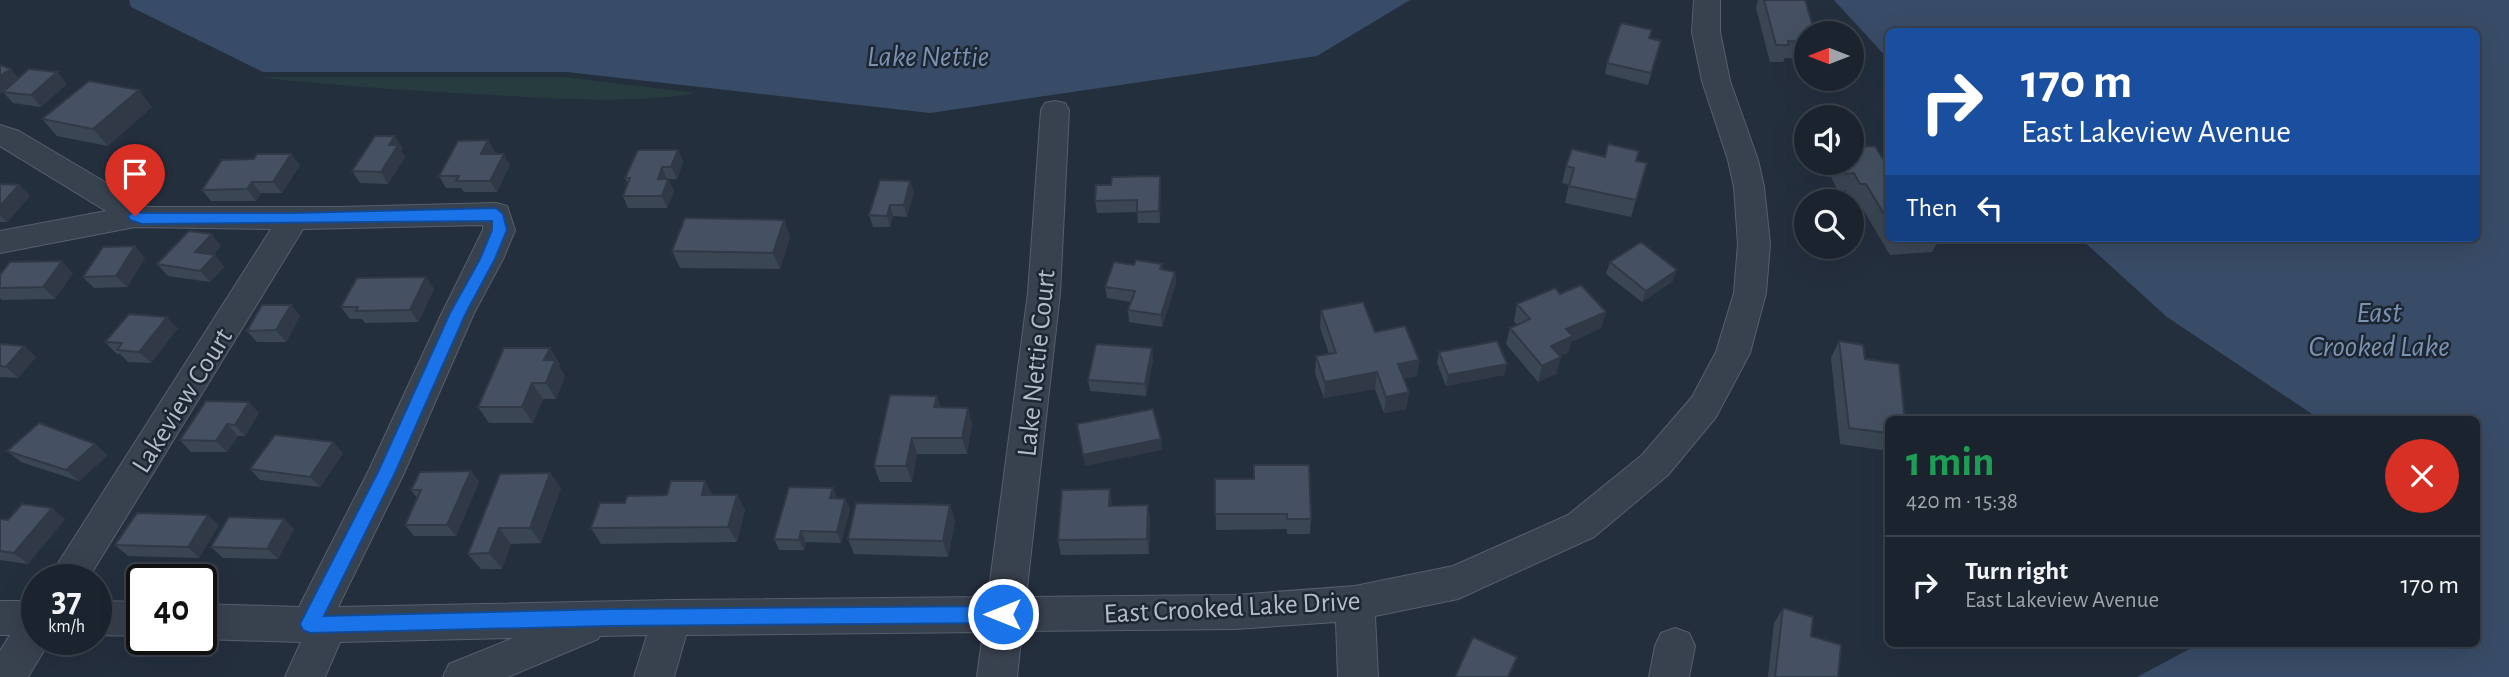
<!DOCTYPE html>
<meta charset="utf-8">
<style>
:root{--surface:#1b232e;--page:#282f3a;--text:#f1f3f6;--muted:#a0a4aa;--line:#39404a}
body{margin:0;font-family:"Alegreya Sans",sans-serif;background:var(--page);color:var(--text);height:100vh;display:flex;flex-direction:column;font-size:26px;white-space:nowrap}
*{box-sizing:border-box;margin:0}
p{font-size:23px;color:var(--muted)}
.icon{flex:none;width:38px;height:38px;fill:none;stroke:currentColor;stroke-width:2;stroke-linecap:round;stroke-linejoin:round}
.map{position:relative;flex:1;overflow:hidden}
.drawer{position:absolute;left:1885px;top:416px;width:595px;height:231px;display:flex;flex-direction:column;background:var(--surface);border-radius:10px;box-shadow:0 7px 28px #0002,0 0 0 2px var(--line)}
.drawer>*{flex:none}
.guide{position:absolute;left:1885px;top:28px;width:595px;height:214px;border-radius:10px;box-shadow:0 7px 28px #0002,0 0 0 2px var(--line);background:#1a4fa0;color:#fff;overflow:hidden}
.needle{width:46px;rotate:270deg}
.controls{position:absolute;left:1794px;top:21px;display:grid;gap:14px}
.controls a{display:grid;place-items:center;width:70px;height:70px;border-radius:50%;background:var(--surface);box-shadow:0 7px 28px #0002,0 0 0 2px var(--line);font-size:35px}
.speed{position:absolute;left:21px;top:564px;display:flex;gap:14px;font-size:35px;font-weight:700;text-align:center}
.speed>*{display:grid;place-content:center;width:91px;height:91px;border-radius:50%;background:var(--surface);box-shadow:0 7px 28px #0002,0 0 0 2px var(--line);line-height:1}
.speed small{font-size:18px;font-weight:400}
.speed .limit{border:4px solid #111;border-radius:10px;background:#fff;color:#111}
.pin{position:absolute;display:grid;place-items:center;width:60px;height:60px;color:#fff;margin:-72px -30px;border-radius:50% 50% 50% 0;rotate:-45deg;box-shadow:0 0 7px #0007}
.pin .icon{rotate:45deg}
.me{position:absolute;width:77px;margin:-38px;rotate:270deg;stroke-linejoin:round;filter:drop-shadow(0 0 5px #0008)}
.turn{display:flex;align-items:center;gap:24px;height:147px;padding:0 21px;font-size:32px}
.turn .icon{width:91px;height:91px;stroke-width:2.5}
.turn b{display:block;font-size:49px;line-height:60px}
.then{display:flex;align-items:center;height:66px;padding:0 21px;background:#0003;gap:14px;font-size:26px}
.round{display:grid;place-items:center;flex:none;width:74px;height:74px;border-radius:37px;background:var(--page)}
.overview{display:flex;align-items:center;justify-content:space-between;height:119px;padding:0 21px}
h1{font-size:42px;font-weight:700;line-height:52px;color:#1e9e55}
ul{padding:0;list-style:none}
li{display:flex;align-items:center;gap:21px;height:98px;padding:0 21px;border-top:2px solid var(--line)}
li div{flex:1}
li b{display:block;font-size:26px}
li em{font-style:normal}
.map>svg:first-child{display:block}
</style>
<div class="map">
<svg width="2509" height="677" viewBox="0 0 2509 677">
<rect width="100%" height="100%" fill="#242f3e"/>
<!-- green -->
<path fill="#263c3f" d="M564 77 697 93C630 104 561 99 494 95 415 91 336 86 258 77Z"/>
<!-- water -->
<path fill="#394c67" d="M129 0H1410L1317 56 930 113 567 72H263L131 7Z
M1834 0H2509V677H2137L2199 644H2476V420H2321L2167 317 2080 238H2476V32H1888V59Z"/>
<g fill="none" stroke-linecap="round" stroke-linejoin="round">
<defs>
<path id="minor" d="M1694 0H1720V32L1730 81 1758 160 1764 187 1770 244 1766 293 1750 353 1716 417 1668 475 1594 537 1458 599 1375 616 1378 677H1338L1336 622 1235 629 1022 631 1017 677H977L983 632 686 635 674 677H634L647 635 600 636 598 639 508 677H443L449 664 513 638 340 642 325 677H285L301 642 201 639V604L299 607 369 470 442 313 483 230V225L303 229 88 579H48L271 229 135 227 0 253V231L106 211 0 146V125L19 131 147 207H339L496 203 507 206 515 230 503 259 474 313 404 473 338 607 672 600 988 597 1028 293 1041 110 1045 103 1055 101 1065 103 1069 110 1060 293 1026 597 1235 595 1355 586 1453 566 1568 515 1642 455 1692 397 1716 352 1734 293 1738 244 1734 187 1728 160 1702 81 1692 32Z
M0 601H37V639H51L28 677H0V651L10 635H0Z
M96 601 142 602V636L96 635Z
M1675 628 1689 633 1695 646 1689 677H1649L1655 646 1661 633Z"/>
</defs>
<!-- minor casing -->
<use href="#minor" stroke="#565f6c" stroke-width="2"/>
<!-- minor -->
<use href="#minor" fill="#38414e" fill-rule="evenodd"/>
</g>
<!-- wall -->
<path fill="#3b4654" d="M1758 0H1805L1806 59 1785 58 1783 62H1770L1756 8Z
M1650 38 1661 41 1648 85 1605 74 1607 63Z
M57 72 67 84 41 107 13 103 3 92 0 94 18 78Z
M152 107 108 146 57 136 42 119Z
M403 148 401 151 405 157 388 184 360 183 352 171Z
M678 150 683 162 677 179H668L674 191 667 208H628L623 196 628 184 625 178Z
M495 152 494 154 510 165 497 192H464L461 188H446L439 176Z
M1605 157 1636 161 1647 163 1631 217 1565 203 1569 185 1562 183 1566 166Z
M1833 163H1852L1888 167V238H1940L1932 252 1890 255 1858 201H1852L1846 190 1838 191 1830 175 1833 167 1832 165Z
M300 165 282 193H261L256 201H211L202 190Z
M1160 176V223H1138L1137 212 1097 213 1095 201 1111 185Z
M0 184 19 185 30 196 7 222H0Z
M914 192 907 217 893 216 890 227H873L869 215Z
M784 220 790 237 780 269 680 268 672 251Z
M135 246 145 258 127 287 94 288 83 277Z
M221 246 213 255H215L224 267 210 282 168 276 157 264Z
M1610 262 1673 281 1642 302 1606 274Z
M1162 264 1163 270 1175 272 1176 283 1162 327 1129 322 1128 310 1131 302 1107 298 1105 287 1134 265Z
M73 273 55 299 2 300 0 298V275Z
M426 277 434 289 418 322 365 323 362 319H350L341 307Z
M1560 294 1606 312 1601 328 1571 342 1568 353 1560 356 1561 357 1556 374 1538 382 1506 344 1510 328 1517 325 1514 321 1517 304Z
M291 305 300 316 286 342H257L247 331Z
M1321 310 1419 360 1417 376 1403 379 1409 392 1406 409 1384 413 1375 389 1324 398 1315 373 1316 356 1329 354 1320 327Z
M178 328 151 363 128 362 120 354H117L105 342Z
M1839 341 1865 359 1888 420V451L1840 444 1831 358Z
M0 344 24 346 36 357 18 378 0 377Z
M1439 352 1507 364 1504 375 1446 386 1437 363Z
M1153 359 1146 396 1090 391 1088 380Z
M560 364 559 367 565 376 556 399H543L533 423H489L478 407Z
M937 396 940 407 972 424 967 454H917L912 482H880L874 466Z
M259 413 245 436H238L227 452H191L180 440Z
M7 451 108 455 79 481 21 462Z
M343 453 320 487 260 480 250 469Z
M471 471 479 482 456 536H414L405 525 417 498 411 490Z
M550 473 561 488 541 543 511 544 502 569H481L468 554Z
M1215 479 1311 519 1310 534H1287V529L1216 530Z
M833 488 837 498 845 499 850 509 841 543 806 542 804 550H779L774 539Z
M713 495H737L745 510 737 542 601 544 591 528 625 503Z
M950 505 955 521 948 557 854 554 848 539Z
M1148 505 1150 520 1149 554 1061 555 1058 540 1112 506Z
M0 519 8 520 65 519 28 564 0 560Z
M219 525 199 558 128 556 115 545Z
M294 529 278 559 223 558 211 547Z
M1783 608 1811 636 1838 677H1768L1774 623Z"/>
<!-- shaded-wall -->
<path fill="#303945" d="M11 69 21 81 0 94V76Z
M57 72 67 84 41 107 31 95Z
M139 90 152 107 108 146 93 129Z
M395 136 403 148 401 151 405 157 388 184 381 172 389 145Z
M488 140 495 152 488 165 481 154Z
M678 150 683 162 677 179 671 167Z
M291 154 300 165 282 193 273 182Z
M504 154 510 165 497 192 490 181Z
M662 167 667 179H658Z
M1160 176 1161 188 1160 223 1159 211Z
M668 179 674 191 667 208 662 196Z
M910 181 914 192 907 217 904 205Z
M252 182 261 193 256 201 247 189Z
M19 185 30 196 7 222 0 215V206Z
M890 205 893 216 890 227 887 216Z
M784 220 790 237 780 269 773 253Z
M212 234 221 246 205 264 195 252Z
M135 246 145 258 127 287 116 276Z
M215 255 224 267 210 282 200 271Z
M62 261 73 273 55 299 43 287Z
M1677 270 1673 281 1642 302 1646 291Z
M1175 272 1176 283 1162 327 1161 315Z
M426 277 434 289 418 322 410 310Z
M291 305 300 316 286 342 276 330Z
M1606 312 1601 328 1571 342 1568 353 1547 362 1551 346 1566 329Z
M167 317 178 328 151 363 139 352Z
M24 346 36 357 18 378 6 367Z
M550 348 560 364 559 367 565 376 556 399 546 383 544 360Z
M1152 348 1153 359 1146 396 1145 384Z
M1561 357 1556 374 1538 382 1542 366Z
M1419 360 1417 376 1396 380 1398 364Z
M1507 364 1504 375 1446 386 1448 375Z
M1377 372 1375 389 1324 398 1325 382Z
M532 383 543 399 533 423 522 407Z
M1409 392 1406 409 1384 413 1386 397Z
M937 396 942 412 934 407Z
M249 402 259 413 245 436 235 425Z
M968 408 972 424 967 454 962 438Z
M227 424 238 436 227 452 216 441Z
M912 438 917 454 912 482 906 466Z
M1161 439 1162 450 1085 466 1083 455Z
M333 442 343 453 320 487 310 477Z
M95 444 108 455 79 481 66 470Z
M471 471 479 482 456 536 447 525Z
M550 473 561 488 541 543 530 528Z
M705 481 714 497 702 495Z
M833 488 837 499 830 498Z
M1110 489 1112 505 1111 521 1109 506Z
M737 495 745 510 737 542 728 527Z
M845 499 850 509 841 543 837 532Z
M950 505 955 521 948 557 943 541Z
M1148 505 1150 520 1149 554 1147 539Z
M52 508 65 519 28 564 14 553Z
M208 515 219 525 199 558 188 547Z
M284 519 294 529 278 559 267 549Z
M499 528 511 544 502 569 489 553Z
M801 531 806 542 804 550 799 540Z"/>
<!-- building -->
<path fill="#455162" stroke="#303945" stroke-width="2" d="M1764 0H1805L1815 33H1806V42L1788 41 1789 45H1776Z
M1621 23 1652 30 1649 38 1661 41 1651 73 1607 63Z
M0 65 11 69 0 76Z
M29 69 57 72 31 95 3 92Z
M89 81 139 90 93 129 42 119Z
M375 136H395L389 145H398L381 172 352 171Z
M488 140 481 154H504L490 181H456L459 176H439L458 141Z
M1608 144 1639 151 1636 161 1647 163 1636 200 1569 186 1574 168 1566 166 1572 149 1605 157Z
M1875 146 1888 167V221L1866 184H1860L1854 173 1845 174 1839 163H1852V147Z
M638 150H678L671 167H662L658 179H668L662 196H623L630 178H625Z
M257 154H291L273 182H252L247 189 202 190 222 160 254 159Z
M1160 176 1159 211 1137 212V200L1095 201 1096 185H1111L1112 177Z
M880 180 910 181 904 205H890L887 216 869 215Z
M0 184 19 185 0 206Z
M685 218 784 220 773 253 672 251Z
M189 231 212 234 195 252 215 255 200 271 157 264Z
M1641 242 1677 270 1646 291 1610 262Z
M135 246 116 276 83 277 103 247Z
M1136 260 1162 264 1160 269 1175 272 1161 315 1128 310 1135 291 1105 287 1114 262 1134 265Z
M62 261 43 287 0 288V275L10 262Z
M426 277 410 310 356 311 358 307H341L357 278Z
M1581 285 1606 312 1566 329 1573 336 1551 346 1561 357 1542 366 1510 328 1530 319 1517 304 1555 288 1560 294Z
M1363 302 1375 332 1405 326 1419 360 1398 364 1409 392 1386 397 1377 372 1325 382 1316 356 1336 353 1321 310Z
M262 305H291L276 330 247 331Z
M129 314 167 317 139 352 117 350 122 343 105 342Z
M1497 341 1507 364 1448 375 1439 352Z
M1839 341 1863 345 1865 359 1899 364 1905 420H1888V433L1849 428Z
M0 344 24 346 6 367 0 366Z
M1096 344 1152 348 1145 384 1088 380Z
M504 348H550L544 360H555L546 383H532L522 407H478Z
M890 395 937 396 934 407 968 408 962 438H912L906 466H874Z
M206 401 249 402 235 425 227 424 216 441 180 440Z
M1153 409 1161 439 1083 455 1077 424Z
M39 423 95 444 66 470 7 451Z
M275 435 333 442 310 477 250 469Z
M1254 465H1309L1311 519H1287V514H1215V479H1254Z
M471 471 447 525H405L421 490H411L420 472Z
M550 473 530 528H499L489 553 468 554 500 474Z
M671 481H705L702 495H737L728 527 591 528 600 503H625L627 496 667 495Z
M789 487 833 488 830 498 845 499 837 532 801 531 799 540 774 539Z
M1110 489 1109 506 1148 505 1147 539 1058 540 1062 490Z
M856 503 950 505 943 541 848 539Z
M22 504 52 508 14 553 0 551V519L8 520Z
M137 513 208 515 188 547 115 545Z
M229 517 284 519 267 549 211 547Z
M1783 608 1813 617 1811 636 1841 645 1838 677H1775Z
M1473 637 1517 657 1508 677H1455Z"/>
<!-- route -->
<path fill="#1a73e8" stroke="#114b97" stroke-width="2" d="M496 208 503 214 507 230 495 259 466 313 395 473 324 616 610 609 1003 606 1010 608 1013 614 1010 620 1003 623 610 626 310 633 303 630 300 624 303 618 378 472 450 313 480 259 492 230V221L142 224 130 220 128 216 135 211 142 213H293Z"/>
<g text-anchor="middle" stroke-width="5" stroke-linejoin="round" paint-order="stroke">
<!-- street labels -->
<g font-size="28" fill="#b4bcc9" stroke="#1d2633">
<text transform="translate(1035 363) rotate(-84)" y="10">Lake Nettie Court</text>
<text transform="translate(181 400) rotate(-58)" y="10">Lakeview Court</text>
<text transform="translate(1232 606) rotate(-3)" y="10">East Crooked Lake Drive</text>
</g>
<!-- water labels -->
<g font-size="30" font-style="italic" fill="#7c92b1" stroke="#1d2633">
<text x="928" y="66">Lake Nettie</text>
<text x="2379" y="322">East<tspan x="2379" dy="34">Crooked Lake</tspan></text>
</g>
</g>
</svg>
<div class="controls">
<a><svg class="needle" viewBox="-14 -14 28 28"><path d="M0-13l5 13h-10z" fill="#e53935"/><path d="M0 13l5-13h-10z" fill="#a0a4aa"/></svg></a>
<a><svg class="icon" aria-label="sound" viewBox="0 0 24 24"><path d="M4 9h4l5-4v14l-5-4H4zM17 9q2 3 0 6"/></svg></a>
<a><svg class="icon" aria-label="search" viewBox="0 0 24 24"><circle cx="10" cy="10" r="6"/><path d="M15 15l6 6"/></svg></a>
</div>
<div class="speed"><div>37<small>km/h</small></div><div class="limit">40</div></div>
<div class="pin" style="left:135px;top:216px;background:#d93025"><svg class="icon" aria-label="arrive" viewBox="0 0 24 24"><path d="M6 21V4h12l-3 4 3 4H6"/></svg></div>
<svg class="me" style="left:1003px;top:614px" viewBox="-20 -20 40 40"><circle r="17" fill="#1a73e8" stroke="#fff" stroke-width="3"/><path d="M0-11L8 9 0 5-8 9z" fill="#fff"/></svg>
<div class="guide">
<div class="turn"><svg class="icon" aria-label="right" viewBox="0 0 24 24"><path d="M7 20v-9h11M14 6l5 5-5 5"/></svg><div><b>170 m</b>East Lakeview Avenue</div></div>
<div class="then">Then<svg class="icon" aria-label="left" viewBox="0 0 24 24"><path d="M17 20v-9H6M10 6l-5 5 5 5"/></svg></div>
</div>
<section class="drawer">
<div class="overview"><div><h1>1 min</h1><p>420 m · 15:38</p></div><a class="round" style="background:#d93025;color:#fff"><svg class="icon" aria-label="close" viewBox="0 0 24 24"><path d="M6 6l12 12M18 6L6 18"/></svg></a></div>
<ul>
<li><svg class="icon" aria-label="right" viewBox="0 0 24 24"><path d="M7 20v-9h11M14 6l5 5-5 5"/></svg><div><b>Turn right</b><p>East Lakeview Avenue</p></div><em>170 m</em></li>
</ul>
</section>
</div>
